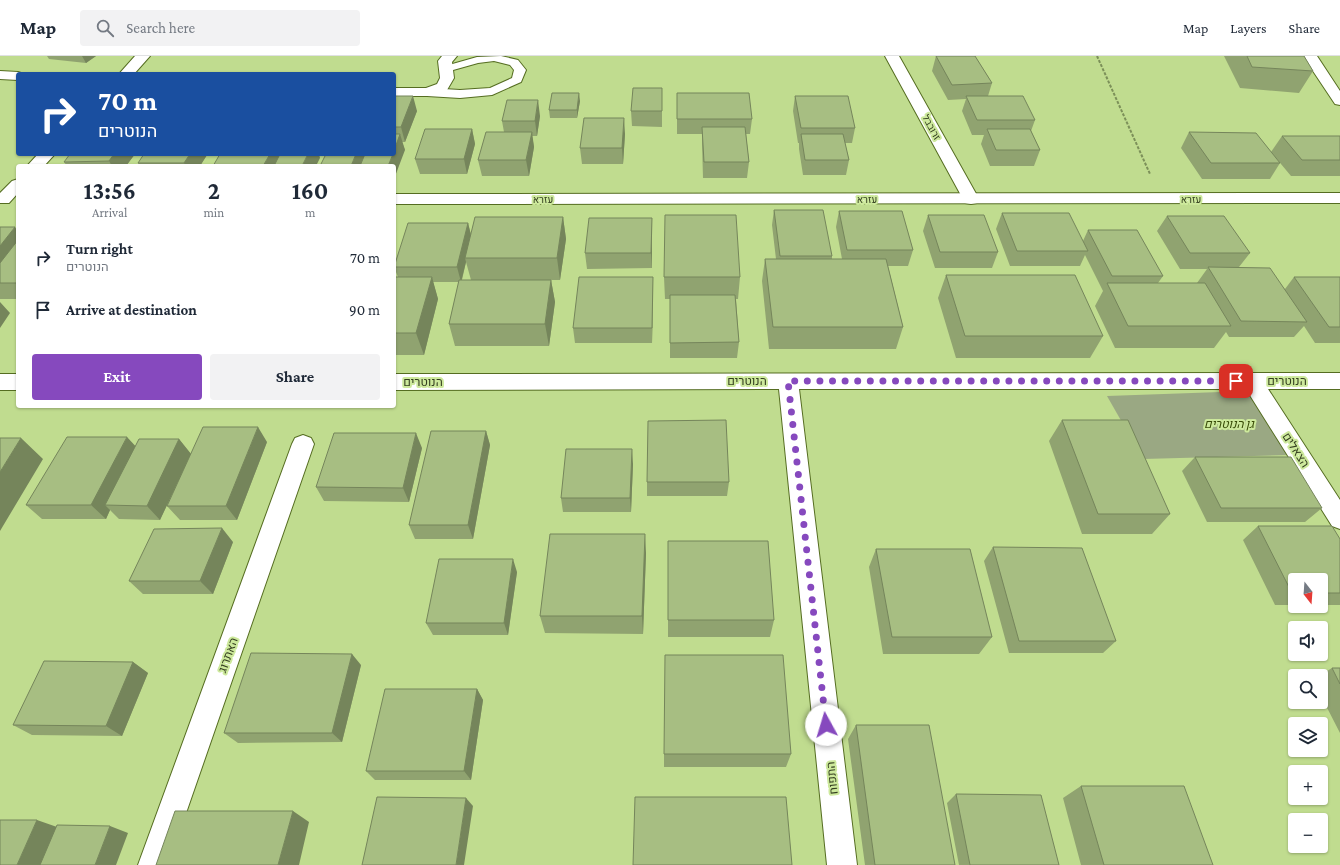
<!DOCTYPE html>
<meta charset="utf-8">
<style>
:root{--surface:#fff;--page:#f2f2f3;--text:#1f2937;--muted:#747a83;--line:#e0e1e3;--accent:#8649be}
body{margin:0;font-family:"Crimson Pro",Heebo,serif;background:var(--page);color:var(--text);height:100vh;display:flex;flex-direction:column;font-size:15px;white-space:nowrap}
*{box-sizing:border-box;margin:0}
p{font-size:13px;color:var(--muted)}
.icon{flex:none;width:22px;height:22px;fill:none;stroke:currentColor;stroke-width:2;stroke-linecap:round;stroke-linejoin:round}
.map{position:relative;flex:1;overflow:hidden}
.drawer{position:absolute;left:16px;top:108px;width:380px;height:244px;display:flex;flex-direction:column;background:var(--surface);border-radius:4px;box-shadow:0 1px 3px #0004}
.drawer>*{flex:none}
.top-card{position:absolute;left:16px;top:16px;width:380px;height:84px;border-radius:4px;box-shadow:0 1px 3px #0004;background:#1a4fa0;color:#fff;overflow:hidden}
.needle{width:26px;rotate:163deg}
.tools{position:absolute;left:1288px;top:517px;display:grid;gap:8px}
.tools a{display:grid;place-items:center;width:40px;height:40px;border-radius:4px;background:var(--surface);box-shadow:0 1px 3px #0004;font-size:20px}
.pin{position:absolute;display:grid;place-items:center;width:34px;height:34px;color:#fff;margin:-17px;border-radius:8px;box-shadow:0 2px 6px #0006}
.me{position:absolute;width:44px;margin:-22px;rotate:354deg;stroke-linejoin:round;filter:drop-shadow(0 0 3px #0008)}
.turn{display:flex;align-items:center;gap:14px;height:84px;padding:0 16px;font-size:18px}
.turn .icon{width:52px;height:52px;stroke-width:2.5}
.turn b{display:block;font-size:28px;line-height:34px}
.eta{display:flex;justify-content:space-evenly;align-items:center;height:68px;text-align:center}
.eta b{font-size:24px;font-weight:700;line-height:28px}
.primary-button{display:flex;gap:8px;margin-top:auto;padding:8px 16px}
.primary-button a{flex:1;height:46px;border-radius:4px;background:var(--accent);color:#fff;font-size:16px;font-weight:700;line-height:46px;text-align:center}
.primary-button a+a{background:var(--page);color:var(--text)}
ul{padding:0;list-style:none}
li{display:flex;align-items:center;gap:12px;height:52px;padding:0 16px}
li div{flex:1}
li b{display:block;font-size:15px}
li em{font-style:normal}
header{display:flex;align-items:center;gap:24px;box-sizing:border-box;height:56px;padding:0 20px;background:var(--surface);border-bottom:1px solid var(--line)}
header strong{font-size:19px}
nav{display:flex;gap:22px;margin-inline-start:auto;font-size:14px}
.search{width:280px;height:36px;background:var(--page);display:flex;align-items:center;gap:10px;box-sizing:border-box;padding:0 14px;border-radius:4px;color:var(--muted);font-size:15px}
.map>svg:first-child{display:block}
</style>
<header>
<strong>Map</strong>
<div class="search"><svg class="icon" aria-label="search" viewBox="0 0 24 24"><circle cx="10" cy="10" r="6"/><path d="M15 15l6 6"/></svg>Search here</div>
<nav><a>Map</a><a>Layers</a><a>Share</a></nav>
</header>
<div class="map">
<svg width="1340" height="809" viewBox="0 0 1340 809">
<rect width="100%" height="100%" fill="#c0dc8f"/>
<!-- green -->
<path fill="#9aa883" d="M1249 335 1288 399 1143 403 1107 340Z"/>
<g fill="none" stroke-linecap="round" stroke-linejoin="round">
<defs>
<path id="service" d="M501 0 518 4 526 14 521 26 492 39 460 42 427 40 423 38 421 36 423 34 427 32 460 34 490 32 512 22 514 14 510 9 494 5 478 7 446 16 442 15 440 13 442 11 477 1Z"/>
<path id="minor" d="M442 0H457L452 6 454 22 447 34 427 40H394V32H426L437 28 440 22 438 5Z
M885 0H899L979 143 977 147 971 148 965 147 963 143Z
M1303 0H1317L1340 35V49L1335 48Z
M1340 317V333H1268L1340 444V473L1332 470 1246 333H799L857 809H827L779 333 394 334V318Z
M0 318H18V334H0Z
M303 379 311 382 314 388 168 809H138L292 388 295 382Z"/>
<path id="tertiary" d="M135 0H150L134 18H119Z
M0 15 18 16 24 18H18V24L0 23Z
M38 98H55L44 110H27Z
M18 123V137L9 147H0V137L12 125Z
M1340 137V147L394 148V138Z"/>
</defs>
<!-- service casing -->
<use href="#service" stroke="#556d21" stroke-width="2"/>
<!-- minor casing -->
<use href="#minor" stroke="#556d21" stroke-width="2"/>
<!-- tertiary casing -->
<use href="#tertiary" stroke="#556d21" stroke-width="2"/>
<!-- path -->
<path stroke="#7c9059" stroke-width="2" stroke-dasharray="3 1.5" stroke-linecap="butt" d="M1097 0 1150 118"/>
<!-- service -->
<use href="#service" fill="#fff" fill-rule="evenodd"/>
<!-- minor -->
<use href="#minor" fill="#fff" fill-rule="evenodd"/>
<!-- tertiary -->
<use href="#tertiary" fill="#fff" fill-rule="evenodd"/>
</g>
<!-- wall -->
<path fill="#90a370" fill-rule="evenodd" d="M47 0H96L86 7 49 3Z
M936 0H975L992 27 988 40 1035 64 1031 75 1040 94 1034 110H990L981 88 984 79H972L962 55 966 43 948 44 932 15Z
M1224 0H1304L1313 15 1299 37 1240 32Z
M662 32V71L632 70 631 55Z
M677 37 752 63 750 78H746L749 106 747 122H703L702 87V78H677Z
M394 40 417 55 405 86H402L405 94 394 98Z
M795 40 855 72 852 87H845L849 104 846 119H803L799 93V87H798L793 55Z
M580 45 577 62H550L549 54Z
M540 60 537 80H532L534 91 529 120H482L478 104 504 76 502 65Z
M472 73 475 88 467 118H420L415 103Z
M1189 76 1280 107 1270 123H1202L1181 92Z
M625 78 623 108H582L580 92Z
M1282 80H1340V120H1291L1271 96Z
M135 98 126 110H67L64 106Z
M207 99 200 110H140L138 107Z
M774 154 832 200V203H842L836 171 839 155 913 194 908 210H888L903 271 896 293H769L762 225 765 203H776L772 169Z
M1002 157 1083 185 1088 174 1163 220 1158 227H1197L1207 213H1180L1157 175 1167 160 1250 197 1239 211 1285 233 1294 221H1340V287H1315L1304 270 1294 281H1229L1226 276 1214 292H1115L1095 250 1103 235 1085 199 1080 210H1010L996 173Z
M928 159 998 196 992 212H935L923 175Z
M563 161 566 183 560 224H551L555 246 549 290H455L449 268 459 226H433L438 243 424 299H394V221H398L394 211 468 167 471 179ZM466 206 471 224H462Z
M652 162V212L587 213 585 197Z
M0 171 18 176V243H0Z
M946 219 1103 280 1090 302H956L938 242Z
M653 221 652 287H575L573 272Z
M664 221H740L738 243H736L739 286 737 302H670V243H665Z
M1062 364 1170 458 1152 478H1082L1049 385Z
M486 375 490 389 473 483H415L409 469Z
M179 383 191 398 160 464 119 463 110 454 106 463H42L26 449 136 390Z
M267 386 237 464H180L167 450Z
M422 392 409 446 324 445 316 431Z
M1195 401 1322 452 1305 466H1207L1182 415Z
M633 408 631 456H563L561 442Z
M647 426H729L727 440H647Z
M1258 470 1340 483V549H1321V524H1295V549H1275L1243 484Z
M668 485 774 564 770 581H668Z
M233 486 213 538H143L129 525Z
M993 491 1116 585 1103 597H1009L984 505Z
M876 493 992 581 979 598H883L869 511Z
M646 497 643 578 545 577 540 560Z
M517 516 508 579H433L426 567Z
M133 606 148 617 122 680 32 679 13 669Z
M361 609 342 686 238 687 224 677Z
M1332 612H1340V677L1321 640V620H1319Z
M477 633 483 644 471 724H375L366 715Z
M856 669 955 809H865L848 683Z
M664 698H791L786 711H664Z
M1081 730 1213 809H1081L1063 742Z
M956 738 1059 809H959L947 747Z"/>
<!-- shaded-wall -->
<path fill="#75855b" d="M82 0H96L86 7Z
M579 37 580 45 577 62V54Z
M413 40 417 55 405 86 401 71Z
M538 44 540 60 537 80 535 65Z
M624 62 625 78 623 108 622 92Z
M472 73 475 88 467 118 464 103Z
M532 76 534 91 529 120 526 104Z
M400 78 405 94 394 123V110H388L393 98H394V95Z
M114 98H135L126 110H112L109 105Z
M190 98H206L207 99 200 110H185L184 107Z
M270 98H283L278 110H263Z
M308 98H319L320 102 316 110H302Z
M356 98H368L363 110H351Z
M563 161 566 183 560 224 557 202Z
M652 162V212L651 197Z
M468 167 472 183 465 202 466 206 461 226 457 211Z
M15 171 18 176V199L0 222V190Z
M432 221 438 243 424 299 416 277Z
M653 221V236L652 287V272Z
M551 224 555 246 549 290 545 268Z
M0 246 10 257 0 272Z
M258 371 267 386 237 464 226 450Z
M486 375 490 389 473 483 468 469Z
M416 377 422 392 409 446 403 432Z
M127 381 140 395 105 449 110 454 106 463 91 449Z
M21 382 43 403 0 475V416Z
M179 383 191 398 160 464 147 450Z
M632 393 633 408 631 456 630 442Z
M222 472 233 486 213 538 200 525Z
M645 478 646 497 643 578 642 560Z
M513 503 517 516 508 579 504 567Z
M352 598 361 609 342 686 332 677Z
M133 606 148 617 122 680 106 670Z
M477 633 483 644 471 724 464 715Z
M466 742 473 750 464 809H456Z
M293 755 309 766 299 809H278Z
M37 764 57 771 41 809H17Z
M110 770 128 777 116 809H95Z"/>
<!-- building -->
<path fill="#a7be82" stroke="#75855b" d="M936 0H975L992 27 952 29Z
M1247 0H1304L1313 15 1252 11Z
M633 32H662V55H631Z
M552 37H579L577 54H549Z
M677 37H749L752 63H677Z
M394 40H413L401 71H394Z
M795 40H848L855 72H801Z
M966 40H1023L1035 64H977Z
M507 44H538L535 65H502Z
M584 62H624L622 92H580Z
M702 71H745L749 106H704Z
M425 73H472L464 103H415Z
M987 73H1030L1040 94H996Z
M486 76H532L526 104H478Z
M1189 76 1256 77 1280 107H1211Z
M394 78H400L394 95Z
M801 78H843L849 104H805Z
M1282 80H1340V104H1302Z
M70 98H114L109 105 64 106Z
M144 98H190L184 107H138Z
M220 98H270L263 110H213Z
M280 98H308L302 110H274Z
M326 98H356L351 110H320Z
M365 98H393L388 110H360Z
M774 154H823L832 200H780Z
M839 155H902L913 194H847Z
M1002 157H1069L1088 195H1017Z
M665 159H736L740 221H664Z
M928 159H984L998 196H940Z
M1167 160H1224L1250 197H1190Z
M475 161H563L557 202H465Z
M589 162H652L651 197H585Z
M408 167H468L457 211H394Z
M0 171H15L0 190Z
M1088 174H1137L1163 220H1112Z
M18 184V227H0V207Z
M765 203H886L903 271H773Z
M1208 211 1270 212 1307 266 1241 265Z
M946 219H1075L1103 280H965Z
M394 221H432L416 277H394Z
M579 221H653L652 272H573Z
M1294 221H1340V271H1329Z
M459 224H551L545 268H449Z
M1107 227H1205L1231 270H1128Z
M670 239H735L739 286 670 287Z
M726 364 729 426H647L648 365Z
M1062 364H1128L1170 458H1098Z
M203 371H258L226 450H167Z
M431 375H486L468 469H409Z
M334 377H416L403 432 316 431Z
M67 381H127L91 449H26Z
M0 382H21L0 416Z
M139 383H179L147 450 105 449Z
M566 393H632L630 442H561Z
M1195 401H1291L1322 452H1221Z
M1258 470H1332L1340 483V537H1321V524H1295V537H1292Z
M222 472 200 525H129L154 473Z
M550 478H645L642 560H540Z
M668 485H768L774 564H668Z
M993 491 1082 492 1116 585H1019Z
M876 493H970L992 581H892Z
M439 503H513L504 567H426Z
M251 597 352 598 332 677H224Z
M665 599H783L791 698H664Z
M44 605 133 606 106 670 13 669Z
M1332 612H1340V628Z
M385 633H477L464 715H366Z
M856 669H929L955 809H875Z
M1081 730H1184L1213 809H1104Z
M956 738 1041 739 1059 809H970Z
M377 741 466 742 456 809H362Z
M635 741H786L792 809H633Z
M175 755H293L278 809H156Z
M0 764H37L17 809H0Z
M57 769 110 770 95 809H40Z"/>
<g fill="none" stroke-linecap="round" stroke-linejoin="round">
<!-- route -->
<path stroke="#8649be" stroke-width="7" stroke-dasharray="0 12.6" d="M826 669 788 325H1236"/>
</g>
<g text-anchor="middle" stroke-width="4" stroke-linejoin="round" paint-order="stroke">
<!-- far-street labels -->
<g font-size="10" fill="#343f20" stroke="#cde99c">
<text transform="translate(932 71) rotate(61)" y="4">זרובבל</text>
<text x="543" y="147">עזרא</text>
<text x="867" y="147">עזרא</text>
<text x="1191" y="147">עזרא</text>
</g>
<!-- street labels -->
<g font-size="12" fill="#343f20" stroke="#cde99c">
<text x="747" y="329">הנוטרים</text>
<text x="1287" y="329">הנוטרים</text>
<text x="423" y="330">הנוטרים</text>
<text transform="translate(1296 394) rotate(57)" y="4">הצאלים</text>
<text transform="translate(228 599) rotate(-70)" y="4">האתרוג</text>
<text transform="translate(832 722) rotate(-96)" y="4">התפוח</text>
</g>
<!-- park labels -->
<g font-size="12" font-style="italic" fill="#384b07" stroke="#cde99c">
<text x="1229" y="372">גן הנוטרים</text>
</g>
</g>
</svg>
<div class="tools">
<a><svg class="needle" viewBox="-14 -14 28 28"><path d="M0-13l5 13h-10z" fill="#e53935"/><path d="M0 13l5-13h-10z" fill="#747a83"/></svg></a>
<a><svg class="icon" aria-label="sound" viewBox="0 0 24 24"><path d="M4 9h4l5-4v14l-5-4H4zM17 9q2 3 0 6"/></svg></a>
<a><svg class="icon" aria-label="search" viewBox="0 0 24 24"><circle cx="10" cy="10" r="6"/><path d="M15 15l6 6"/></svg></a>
<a><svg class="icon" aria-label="layers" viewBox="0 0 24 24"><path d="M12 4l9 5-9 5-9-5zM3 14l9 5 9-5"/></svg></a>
<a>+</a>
<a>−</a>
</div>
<div class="pin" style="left:1236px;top:325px;background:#d93025"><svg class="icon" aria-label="arrive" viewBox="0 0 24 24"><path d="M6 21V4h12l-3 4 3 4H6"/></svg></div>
<svg class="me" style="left:826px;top:669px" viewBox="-20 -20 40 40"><circle r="19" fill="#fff"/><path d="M0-13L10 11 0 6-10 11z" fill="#8649be"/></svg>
<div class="top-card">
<div class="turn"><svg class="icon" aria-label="right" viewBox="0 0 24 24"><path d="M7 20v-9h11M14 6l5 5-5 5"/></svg><div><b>70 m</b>הנוטרים</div></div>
</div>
<section class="drawer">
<div class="eta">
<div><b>13:56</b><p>Arrival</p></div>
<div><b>2</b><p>min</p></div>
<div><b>160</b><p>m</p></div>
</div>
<ul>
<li><svg class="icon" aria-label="right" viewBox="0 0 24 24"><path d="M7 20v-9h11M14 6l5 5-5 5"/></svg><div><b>Turn right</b><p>הנוטרים</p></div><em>70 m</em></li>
<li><svg class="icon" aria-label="arrive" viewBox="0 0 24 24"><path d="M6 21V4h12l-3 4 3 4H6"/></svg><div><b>Arrive at destination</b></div><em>90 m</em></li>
</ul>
<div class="primary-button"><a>Exit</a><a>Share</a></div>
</section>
</div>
